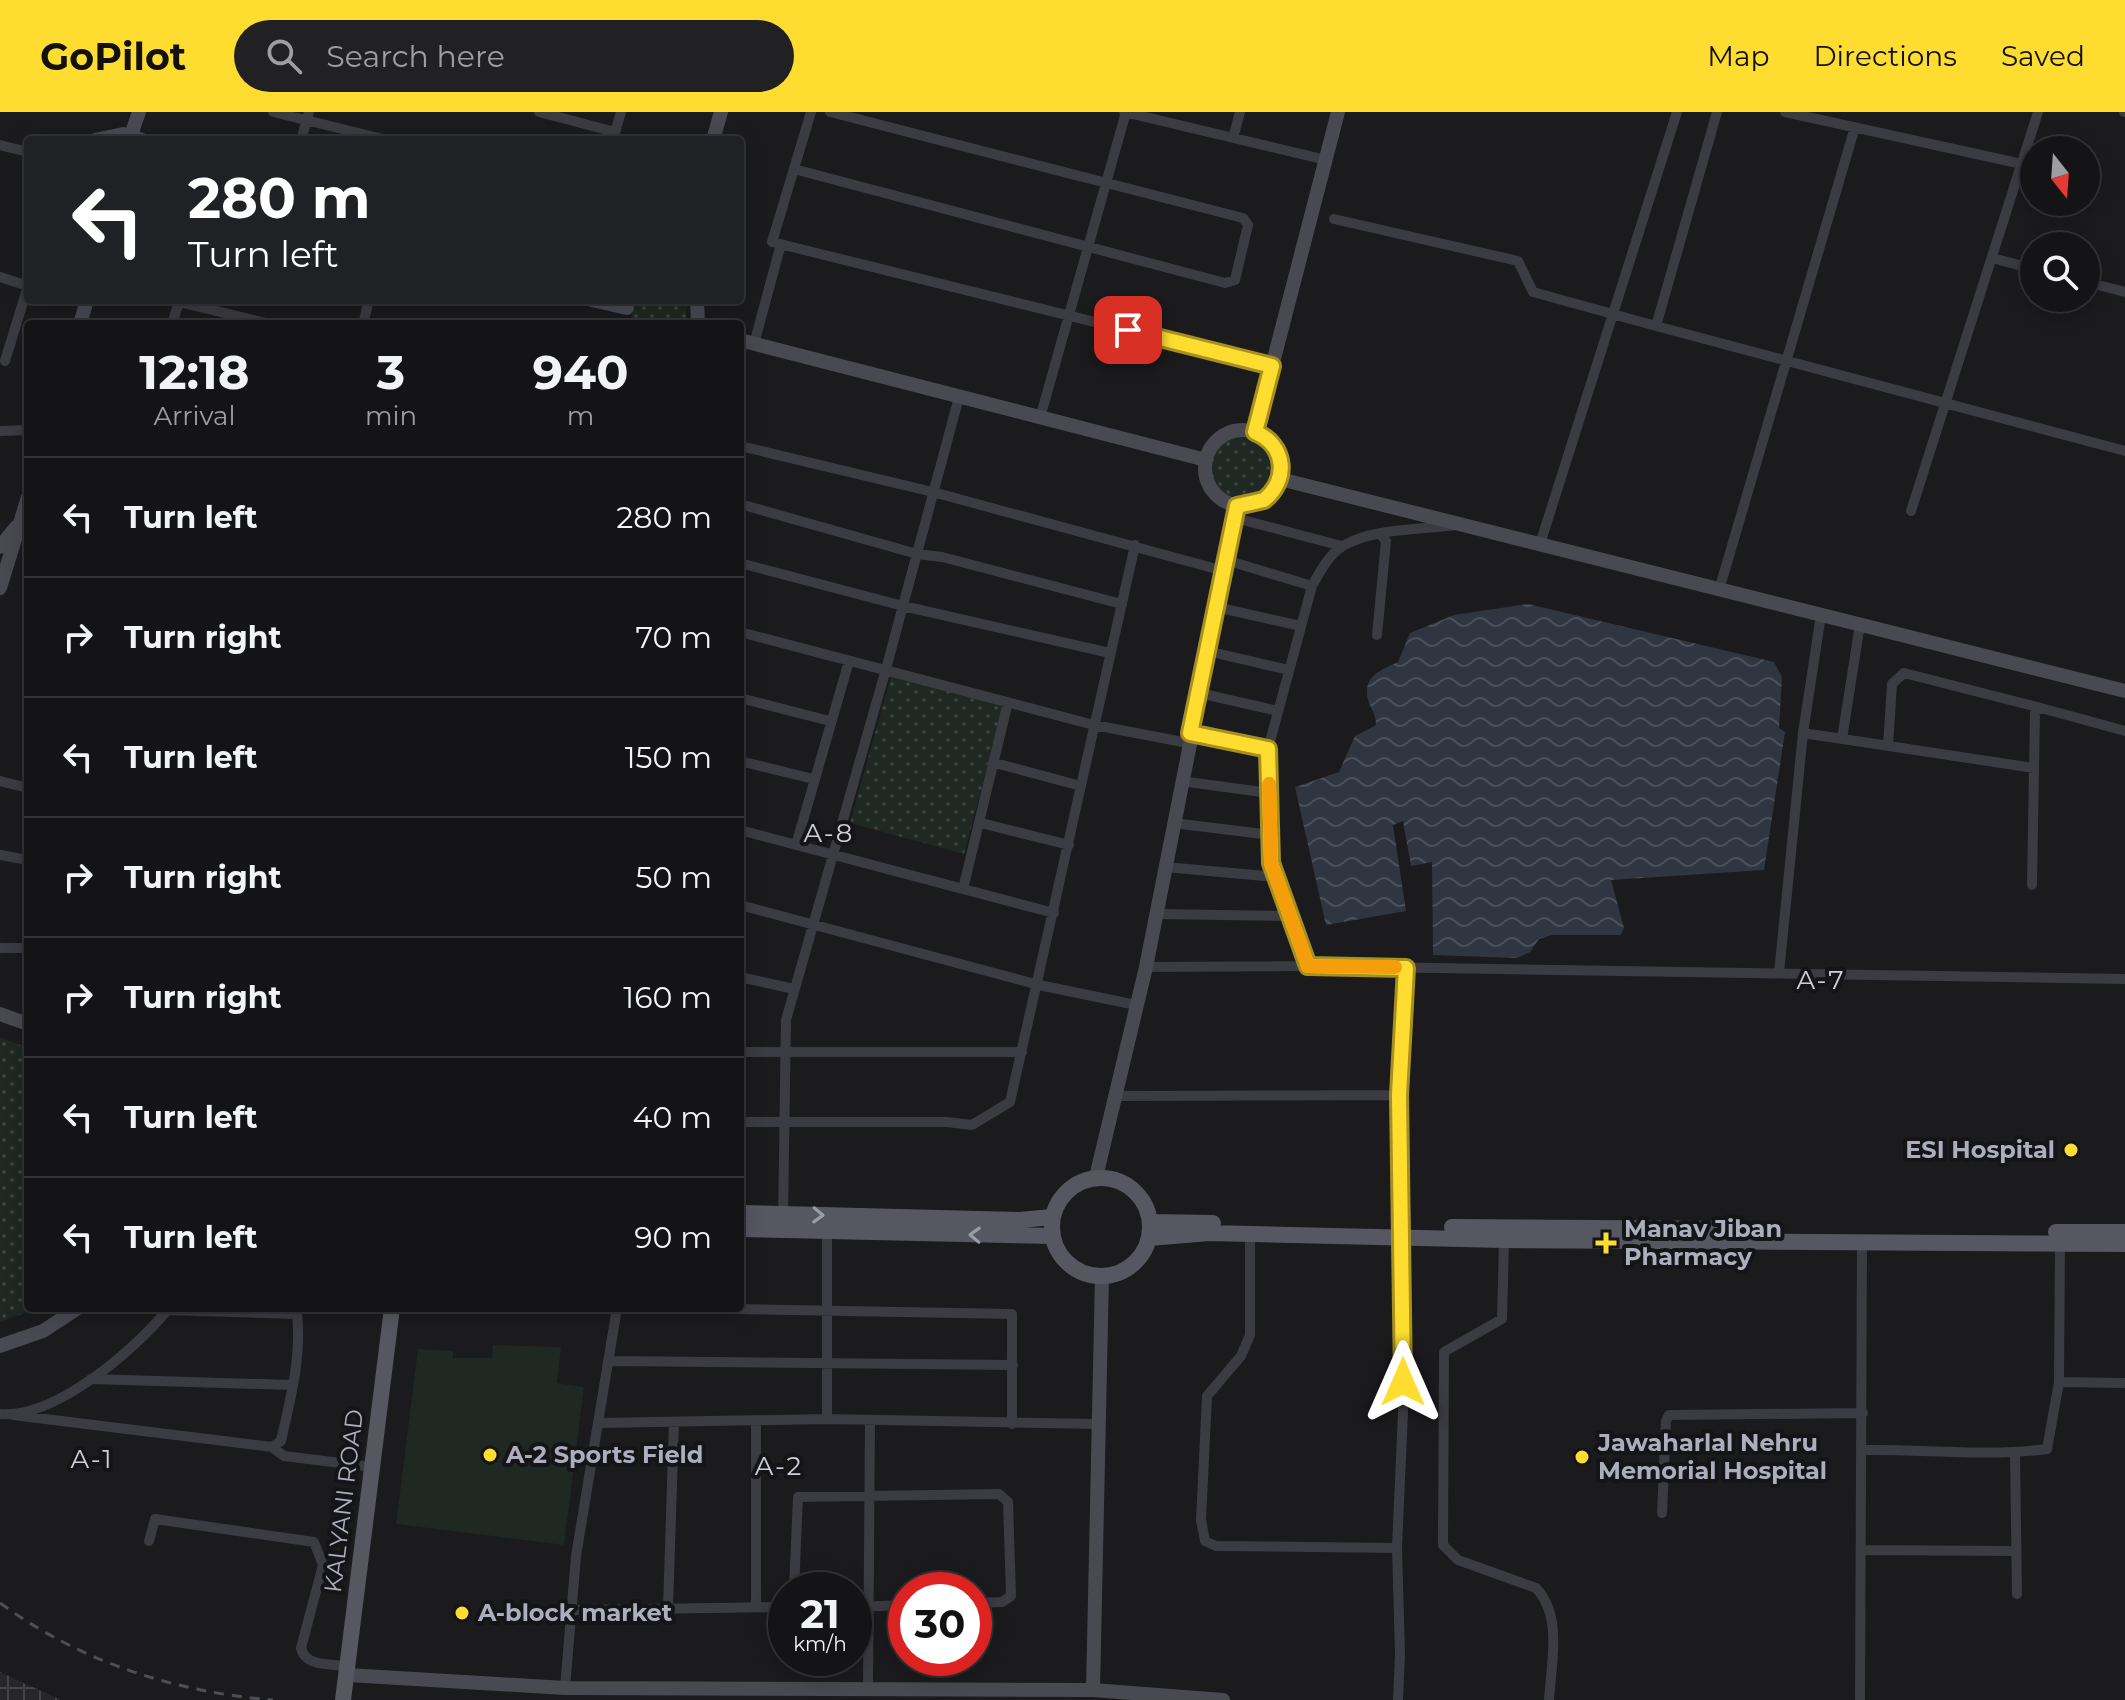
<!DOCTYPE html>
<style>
:root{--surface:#141416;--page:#212123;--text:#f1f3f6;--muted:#9d9ea1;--line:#333335;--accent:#ffdd30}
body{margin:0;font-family:Montserrat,sans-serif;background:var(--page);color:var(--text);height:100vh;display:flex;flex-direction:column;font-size:30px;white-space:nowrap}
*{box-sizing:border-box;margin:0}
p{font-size:26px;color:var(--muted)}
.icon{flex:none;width:44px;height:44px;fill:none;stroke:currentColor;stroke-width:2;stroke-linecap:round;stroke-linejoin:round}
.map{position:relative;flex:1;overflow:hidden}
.side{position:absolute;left:24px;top:208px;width:720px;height:992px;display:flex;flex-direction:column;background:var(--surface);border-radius:8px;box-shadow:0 4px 20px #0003,0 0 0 2px var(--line)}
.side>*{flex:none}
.hud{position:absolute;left:24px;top:24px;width:720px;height:168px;border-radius:8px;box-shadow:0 4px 20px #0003,0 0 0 2px var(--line);background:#202124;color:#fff;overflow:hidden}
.needle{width:52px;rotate:163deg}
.fabs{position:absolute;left:2020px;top:24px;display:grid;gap:16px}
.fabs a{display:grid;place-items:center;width:80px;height:80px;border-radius:50%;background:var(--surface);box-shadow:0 4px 20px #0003,0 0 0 2px var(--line);font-size:40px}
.speed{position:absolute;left:768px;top:1460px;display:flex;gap:16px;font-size:40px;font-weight:700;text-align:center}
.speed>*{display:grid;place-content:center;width:104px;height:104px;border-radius:50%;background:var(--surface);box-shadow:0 4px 20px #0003,0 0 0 2px var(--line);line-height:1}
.speed small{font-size:20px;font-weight:400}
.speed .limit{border:12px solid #d22;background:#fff;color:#111}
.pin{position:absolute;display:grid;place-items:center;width:68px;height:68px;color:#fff;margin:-34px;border-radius:16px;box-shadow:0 4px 12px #0006}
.me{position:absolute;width:88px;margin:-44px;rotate:0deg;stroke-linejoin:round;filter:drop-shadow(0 0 6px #0008)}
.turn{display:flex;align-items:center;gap:28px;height:168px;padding:0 32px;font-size:36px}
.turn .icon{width:104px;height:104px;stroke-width:2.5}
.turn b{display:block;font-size:56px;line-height:68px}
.eta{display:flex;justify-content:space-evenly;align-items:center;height:136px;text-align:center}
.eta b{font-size:48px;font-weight:700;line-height:56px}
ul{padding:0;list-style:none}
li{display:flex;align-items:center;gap:24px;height:120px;padding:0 32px;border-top:2px solid var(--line)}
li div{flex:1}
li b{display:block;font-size:30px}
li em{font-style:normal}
header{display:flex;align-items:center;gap:48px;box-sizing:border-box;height:112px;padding:0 40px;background:var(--accent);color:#111}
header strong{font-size:38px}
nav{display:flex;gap:44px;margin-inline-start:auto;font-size:28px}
.search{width:560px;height:72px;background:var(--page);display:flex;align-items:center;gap:20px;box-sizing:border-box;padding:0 28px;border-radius:44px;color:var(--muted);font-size:30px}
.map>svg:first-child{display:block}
</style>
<header>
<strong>GoPilot</strong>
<div class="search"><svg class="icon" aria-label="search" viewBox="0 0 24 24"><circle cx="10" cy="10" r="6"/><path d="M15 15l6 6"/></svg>Search here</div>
<nav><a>Map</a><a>Directions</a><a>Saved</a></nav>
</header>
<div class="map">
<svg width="2125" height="1588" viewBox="0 0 2125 1588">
<defs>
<pattern id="industrial-grid" width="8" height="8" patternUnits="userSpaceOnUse" patternTransform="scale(2)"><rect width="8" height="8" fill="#27262a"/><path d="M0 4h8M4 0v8" fill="none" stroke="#444347"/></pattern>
<pattern id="park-dots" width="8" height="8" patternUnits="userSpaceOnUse" patternTransform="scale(2)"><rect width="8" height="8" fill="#1f2822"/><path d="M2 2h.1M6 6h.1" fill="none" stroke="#3d4540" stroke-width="1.8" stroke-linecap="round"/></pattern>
<pattern id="water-waves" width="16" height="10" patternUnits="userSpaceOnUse" patternTransform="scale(2)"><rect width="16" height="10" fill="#2f3642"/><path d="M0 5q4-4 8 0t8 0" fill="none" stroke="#4a515b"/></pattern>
</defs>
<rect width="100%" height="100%" fill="#1b1a1d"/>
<!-- industrial -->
<path fill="url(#industrial-grid)" d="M0 1560 61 1588H0Z"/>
<!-- park -->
<path fill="url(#park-dots)" d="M635 188H687L686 212H630Z
M1211 356a33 33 0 1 1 66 0a33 33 0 1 1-66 0Z
M891 564 1004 593 964 742 850 711Z
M0 925 28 936V1196H38L0 1210Z"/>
<!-- garden -->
<path fill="#1f2822" d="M493 1233 561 1235 557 1271 584 1275 564 1433 396 1412 418 1237 453 1239V1246H492Z"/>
<!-- water -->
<path fill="url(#water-waves)" d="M1528 492 1774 550 1782 565 1779 616 1785 620 1764 758 1611 768 1624 816 1621 823H1552L1539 827 1530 840 1517 846 1433 843 1432 750 1411 754 1403 709 1393 713 1406 799 1326 813 1295 675 1339 660 1355 624 1376 613C1376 601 1371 598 1368 588 1362 564 1381 558 1398 550L1410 521 1454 503Z"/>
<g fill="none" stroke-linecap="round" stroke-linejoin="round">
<!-- street -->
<path stroke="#3b3b42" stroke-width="10" d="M273 0 387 28
M539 0 615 20
M811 0 772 130 1272 254
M1124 0 1326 48
M1785 0 2022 52
M2124 0H2125
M1233 26 1240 0
M301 28 309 0
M613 28 621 0
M0 33 28 40
M794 57 1225 171 1235 168 1248 113 1243 106 830 0
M1334 107 1518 149 1533 180 1656 214 1717 0
M1992 146 2034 157
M0 165 28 174
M2086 170 2125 180
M172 212 179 190 270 212
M363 212 369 188
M1656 214 2125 339
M754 232 781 132
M740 243 744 229
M5 249 28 174
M1040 306 1126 0
M0 319 28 318
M740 334 933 380 1224 459
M740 392 917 442 942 445 1122 492
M1911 399 2038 0
M1235 406 1342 434
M1540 432 1677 0
M1226 448 1312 474
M740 451 903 494 1110 541
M1719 478 1855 15
M1216 495 1301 514
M740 520 1094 613 1188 631
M1377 523 1386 429 1381 423
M1207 539 1289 558
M1199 581 1278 599
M740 586 830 609
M1190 621 1268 637
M1803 621 2034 656
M1842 627 1860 512
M1888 634 1892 572 1904 561 2041 596
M740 649 813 667
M995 651 1081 674
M0 669 28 676
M1181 669 1269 681
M981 711 1069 733
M1173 711 1271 723
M740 718 1054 801
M796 733 849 549
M0 743 28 748
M1165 755 1276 765
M2032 773 2035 599 2041 596 2125 619
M963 777 1008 590
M740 793 1039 873 1136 893
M1156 802 1289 804
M0 836H28
M1308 854 1271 751 1268 637 1312 474C1320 460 1328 443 1343 434 1373 416 1421 418 1455 413
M1146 855 1308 854 2125 867
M1779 861 1803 621 1821 503
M740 865 794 877
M740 940H1022
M1114 984 1399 983 1406 856
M740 1010H947L972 1013 1010 990 1135 433
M783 1107 786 908 886 557 959 285
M827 1119V1307
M1250 1122V1223L1241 1244 1207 1284 1201 1408 1205 1429 1216 1434 1397 1436
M1504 1128 1502 1207 1444 1240 1443 1433 1458 1448 1536 1476C1563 1504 1551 1553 1549 1588
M681 1196 1012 1202V1312
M608 1249 1013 1253
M91 1267 293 1273
M2059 1270 2125 1271
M0 1302C55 1307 136 1237 169 1196
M13 1303 272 1335 281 1329C290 1288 302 1245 297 1202L168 1198
M599 1311 827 1307 1098 1312
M272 1335 284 1344 373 1355
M1864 1338C1924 1337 1987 1345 2047 1337L2059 1270 2060 1127
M2015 1341 2017 1482
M1662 1401 1666 1309 1669 1303 1863 1301
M149 1429 155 1407 314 1430 323 1453 301 1536C305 1555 332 1552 348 1554
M1863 1438 2016 1439
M794 1478 798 1385 999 1382 1008 1390 1011 1484 1002 1490 974 1491
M756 1495V1309
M854 1495 906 1493
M668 1496 674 1310
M572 1498 786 1495
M868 1575 870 1308
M565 1576 576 1444 617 1196
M1398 1588 1400 1542 1397 1436 1403 1300 1399 983
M1860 1588 1862 1129"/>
<!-- secondary -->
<path stroke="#494952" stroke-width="14" d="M131 23 139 0
M95 28 123 22 142 28
M713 28 721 0
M592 188 627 196
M697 188 698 212
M80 212 87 188
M740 228 1206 348
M1205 356a38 38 0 1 1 76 0a38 38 0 1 1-76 0Z
M1255 320 1338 0
M1280 367 2125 579
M0 435 16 415
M0 476 28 385
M0 902 28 912
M1096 1065 1146 855 1237 394
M0 1234 43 1219 78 1196
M348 1563 565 1576 1093 1578 1223 1588
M1093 1578 1102 1164"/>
<!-- primary -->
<path stroke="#575761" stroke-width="16" d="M1052 1115a49 49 0 1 1 98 0a49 49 0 1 1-98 0Z
M740 1101 1020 1108 1052 1105
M1151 1110 1213 1111
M1452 1115 1737 1117
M740 1117 1053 1124
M2056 1120H2125
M1149 1126 1209 1121 1504 1128 2125 1132
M343 1588 392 1196"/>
<!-- rail -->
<path stroke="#4e4e57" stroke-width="3" stroke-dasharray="10 8" stroke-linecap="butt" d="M0 1491C81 1550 174 1580 273 1588"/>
</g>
<!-- one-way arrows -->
<defs><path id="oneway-chevron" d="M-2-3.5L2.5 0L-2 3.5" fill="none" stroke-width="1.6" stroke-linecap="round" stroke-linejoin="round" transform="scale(2)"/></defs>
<g stroke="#9b9dab">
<use href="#oneway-chevron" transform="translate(818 1103) rotate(2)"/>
<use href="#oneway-chevron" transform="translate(975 1123) rotate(-178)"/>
</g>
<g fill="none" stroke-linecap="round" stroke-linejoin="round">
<defs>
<path id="route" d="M1128 218 1272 254 1255 320C1286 333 1289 368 1264 388L1237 394 1190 621 1268 637 1271 751 1308 854 1406 856 1399 983 1403 1270"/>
</defs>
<!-- route casing -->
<use href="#route" stroke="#a6901f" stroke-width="20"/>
<!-- route -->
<use href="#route" stroke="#ffdd30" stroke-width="14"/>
<!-- slow -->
<path stroke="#f59e0b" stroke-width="14" d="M1269 672 1271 751 1308 854 1395 855"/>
</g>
<!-- markers -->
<g fill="#ffdd30" stroke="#151518" stroke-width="3">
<circle cx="2071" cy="1038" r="8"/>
<path d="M1602 1119h8v8h8v8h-8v8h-8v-8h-8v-8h8z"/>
<circle cx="490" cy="1343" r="8"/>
<circle cx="1582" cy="1345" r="8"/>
<circle cx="462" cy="1501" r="8"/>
</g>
<g text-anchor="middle" stroke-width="8" stroke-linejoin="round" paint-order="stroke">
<!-- poi labels -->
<g font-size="24" font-weight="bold" fill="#acaebd" stroke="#151518" text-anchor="start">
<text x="2055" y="1046" text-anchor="end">ESI Hospital</text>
<text x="1624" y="1125">Manav Jiban<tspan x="1624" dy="28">Pharmacy</tspan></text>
<text x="1598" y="1339">Jawaharlal Nehru<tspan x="1598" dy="28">Memorial Hospital</tspan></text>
<text x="506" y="1351">A-2 Sports Field</text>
<text x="478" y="1509">A-block market</text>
</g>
<!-- street labels -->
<g font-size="24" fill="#acaebd" stroke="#151518">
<text transform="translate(344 1389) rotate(-83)" y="8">KALYANI ROAD</text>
</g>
<!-- neighbourhood labels -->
<g font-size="26" letter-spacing="2" fill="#cdced9" stroke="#151518">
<text x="829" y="730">A-8</text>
<text x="1821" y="877">A-7</text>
<text x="92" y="1356">A-1</text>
<text x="779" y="1363">A-2</text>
</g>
</g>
</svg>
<div class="fabs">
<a><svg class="needle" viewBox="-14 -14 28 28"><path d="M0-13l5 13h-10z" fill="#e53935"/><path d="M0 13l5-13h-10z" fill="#9d9ea1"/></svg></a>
<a><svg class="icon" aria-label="search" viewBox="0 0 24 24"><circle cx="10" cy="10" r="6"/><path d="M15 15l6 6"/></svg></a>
</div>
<div class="speed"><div>21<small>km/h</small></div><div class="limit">30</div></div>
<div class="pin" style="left:1128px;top:218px;background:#d93025"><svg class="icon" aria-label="arrive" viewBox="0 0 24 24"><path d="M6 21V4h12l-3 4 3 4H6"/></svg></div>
<svg class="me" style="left:1403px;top:1270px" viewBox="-20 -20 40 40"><path d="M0-17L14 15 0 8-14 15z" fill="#ffdd30" stroke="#fff" stroke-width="4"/></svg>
<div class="hud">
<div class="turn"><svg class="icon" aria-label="left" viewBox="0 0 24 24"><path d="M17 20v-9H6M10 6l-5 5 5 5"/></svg><div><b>280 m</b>Turn left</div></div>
</div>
<section class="side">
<div class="eta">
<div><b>12:18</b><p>Arrival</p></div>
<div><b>3</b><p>min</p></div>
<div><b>940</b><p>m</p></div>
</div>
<ul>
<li><svg class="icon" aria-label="left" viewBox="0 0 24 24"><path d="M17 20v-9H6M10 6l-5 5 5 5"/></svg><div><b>Turn left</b></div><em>280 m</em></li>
<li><svg class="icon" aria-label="right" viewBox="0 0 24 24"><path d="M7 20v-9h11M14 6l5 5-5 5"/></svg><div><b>Turn right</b></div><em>70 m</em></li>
<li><svg class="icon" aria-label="left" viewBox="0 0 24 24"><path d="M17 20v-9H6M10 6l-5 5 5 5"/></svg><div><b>Turn left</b></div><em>150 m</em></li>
<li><svg class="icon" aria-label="right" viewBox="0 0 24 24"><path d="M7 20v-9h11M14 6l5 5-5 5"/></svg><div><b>Turn right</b></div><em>50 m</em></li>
<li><svg class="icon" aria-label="right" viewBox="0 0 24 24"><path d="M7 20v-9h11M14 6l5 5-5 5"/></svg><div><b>Turn right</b></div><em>160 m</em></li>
<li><svg class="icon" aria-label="left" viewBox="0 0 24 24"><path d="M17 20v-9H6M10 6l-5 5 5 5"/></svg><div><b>Turn left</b></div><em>40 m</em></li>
<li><svg class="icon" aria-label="left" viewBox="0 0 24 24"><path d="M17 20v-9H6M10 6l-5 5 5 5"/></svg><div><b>Turn left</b></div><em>90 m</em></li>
</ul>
</section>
</div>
